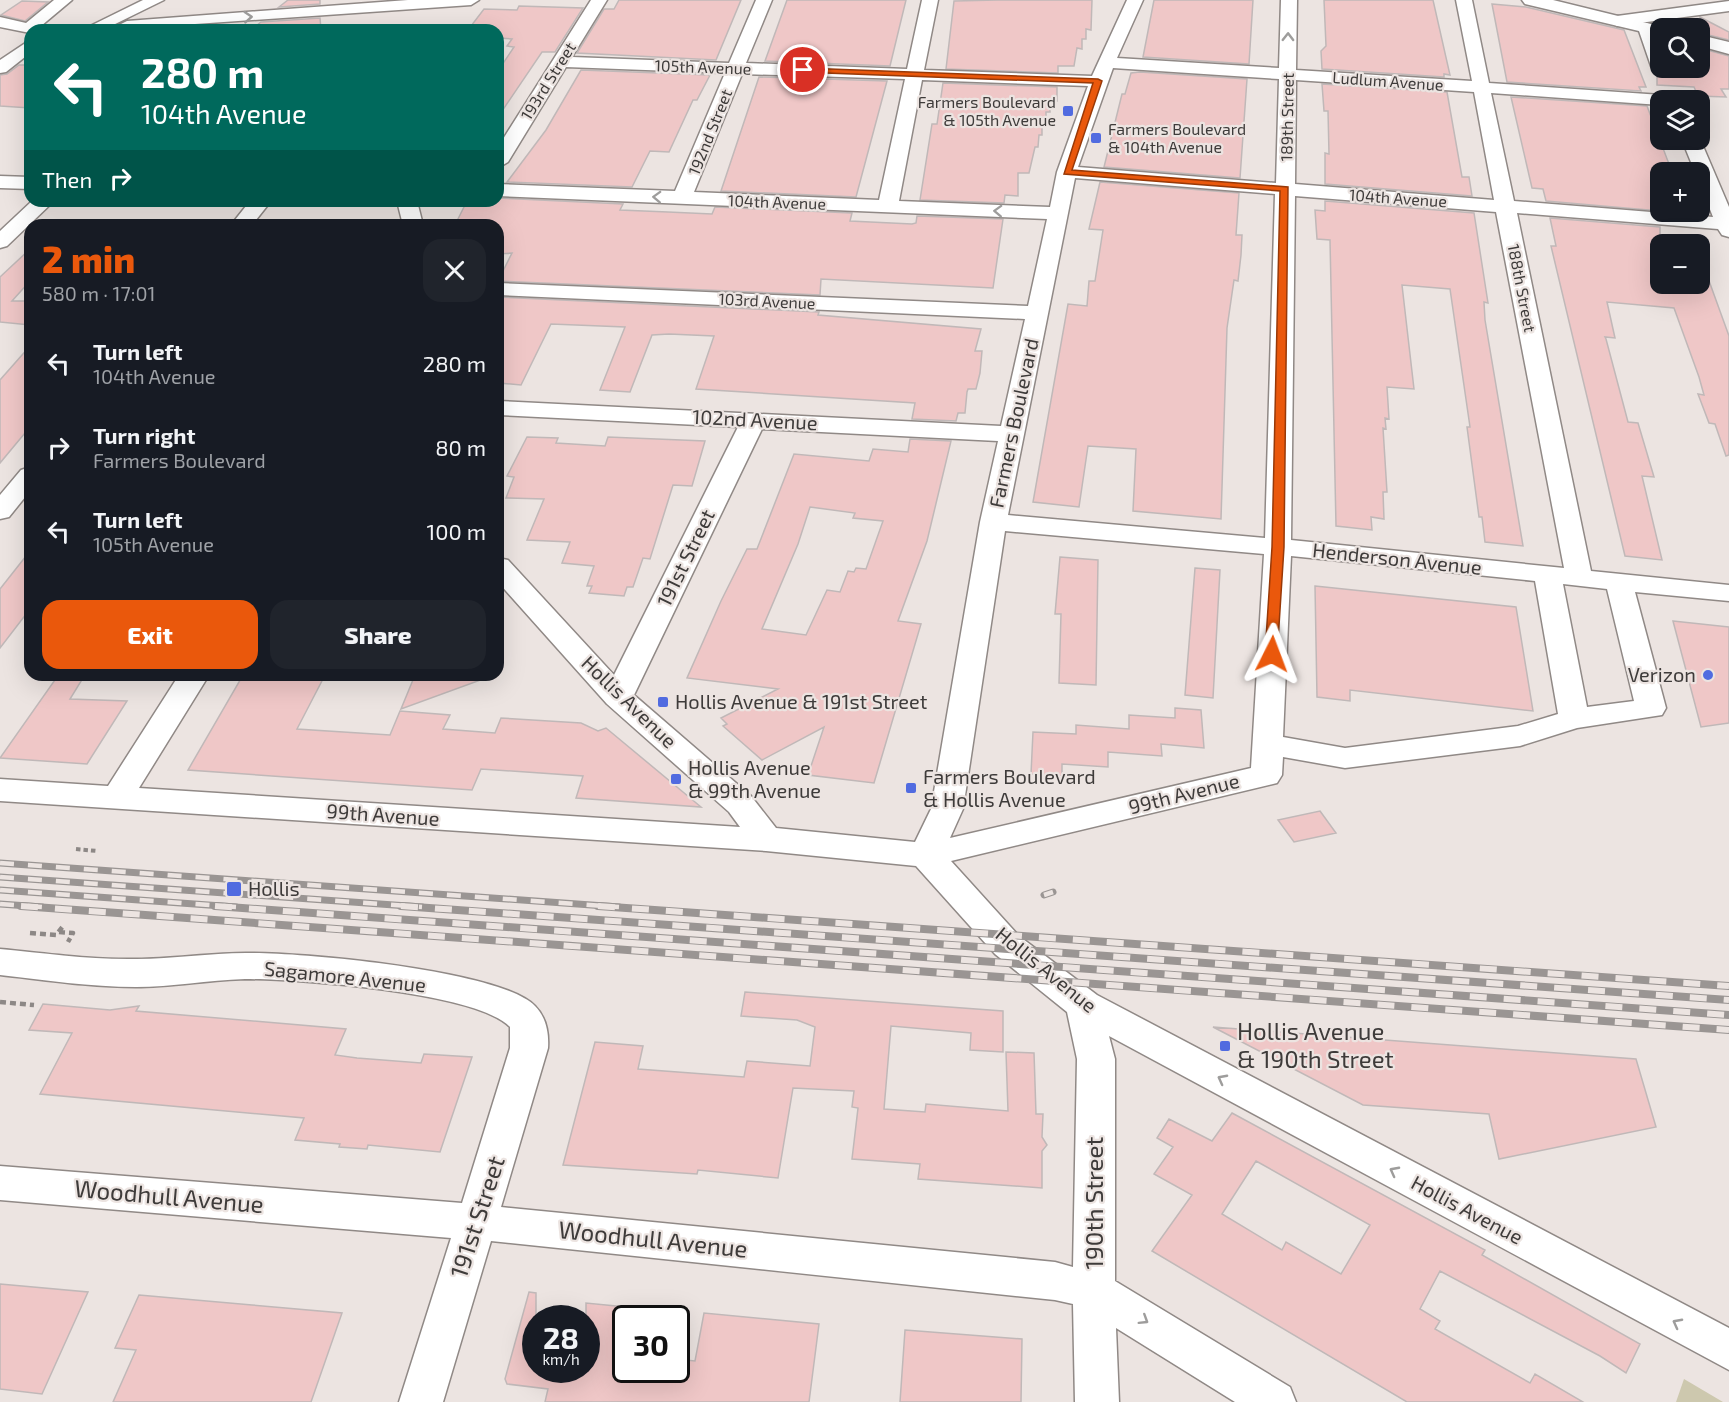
<!DOCTYPE html>
<meta charset="utf-8">
<style>
:root{--surface:#171b24;--page:#20242c;--text:#f1f3f6;--muted:#9ea1a6;--accent:#ea580c}
body{margin:0;font-family:"Exo 2",sans-serif;background:var(--page);color:var(--text);height:100vh;display:flex;flex-direction:column;font-size:22px;white-space:nowrap}
*{box-sizing:border-box;margin:0}
p{font-size:20px;color:var(--muted)}
.icon{flex:none;width:33px;height:33px;fill:none;stroke:currentColor;stroke-width:2;stroke-linecap:round;stroke-linejoin:round}
.map{position:relative;flex:1;overflow:hidden}
.panel{position:absolute;left:24px;top:219px;width:480px;height:462px;display:flex;flex-direction:column;background:var(--surface);border-radius:18px;box-shadow:0 6px 24px #0002}
.panel>*{flex:none}
.top-card{position:absolute;left:24px;top:24px;width:480px;height:183px;border-radius:18px;box-shadow:0 6px 24px #0002;background:#00695c;color:#fff;overflow:hidden}
.tools{position:absolute;left:1650px;top:18px;display:grid;gap:12px}
.tools a{display:grid;place-items:center;width:60px;height:60px;border-radius:12px;background:var(--surface);box-shadow:0 6px 24px #0002;font-size:30px}
.speed{position:absolute;left:522px;top:1305px;display:flex;gap:12px;font-size:30px;font-weight:700;text-align:center}
.speed>*{display:grid;place-content:center;width:78px;height:78px;border-radius:50%;background:var(--surface);box-shadow:0 6px 24px #0002;line-height:1}
.speed small{font-size:15px;font-weight:400}
.speed .limit{border:3px solid #111;border-radius:9px;background:#fff;color:#111}
.pin{position:absolute;display:grid;place-items:center;width:51px;height:51px;color:#fff;margin:-26px;border:3px solid #fff;border-radius:50%;box-shadow:0 2px 6px #0007}
.me{position:absolute;width:66px;margin:-33px;rotate:3deg;stroke-linejoin:round;filter:drop-shadow(0 0 4px #0008)}
.turn{display:flex;align-items:center;gap:21px;height:126px;padding:0 18px;font-size:27px}
.turn .icon{width:78px;height:78px;stroke-width:2.5}
.turn b{display:block;font-size:42px;line-height:51px}
.then{display:flex;align-items:center;height:57px;padding:0 18px;background:#0003;gap:12px;font-size:22px}
.round{display:grid;place-items:center;flex:none;width:63px;height:63px;border-radius:18px;background:var(--page)}
.headline{display:flex;align-items:center;justify-content:space-between;height:102px;padding:0 18px}
h1{font-size:36px;font-weight:800;line-height:45px;color:var(--accent)}
.action{display:flex;gap:12px;margin-top:auto;padding:12px 18px}
.action a{flex:1;height:69px;border-radius:18px;background:var(--accent);color:#fff;font-size:24px;font-weight:800;line-height:69px;text-align:center}
.action a+a{background:var(--page);color:var(--text)}
ul{padding:0;list-style:none}
li{display:flex;align-items:center;gap:18px;height:84px;padding:0 18px}
li div{flex:1}
li b{display:block;font-size:22px}
li em{font-style:normal}
.map>svg:first-child{display:block}
</style>
<div class="map">
<svg width="1729" height="1402" viewBox="0 0 1729 1402">
<rect width="100%" height="100%" fill="#ece4e1"/>
<!-- green -->
<path fill="#cdc8ae" d="M1684 1379 1723 1402H1676Z"/>
<!-- building -->
<path fill="#efc7c7" stroke="#c0b8b8" stroke-width="1.5" fill-rule="evenodd" d="M288 0H320V4L279 7Z
M619 0H741L716 60 577 53 604 9H614Z
M787 0H906L890 66 765 61Z
M998 0H1092L1091 30 1086 29V39H1082V49L1077 48 1074 66H1058V73L946 69 954 1Z
M1154 0H1253L1249 64 1143 57Z
M1324 0H1433L1450 75 1444 74V77L1322 69 1321 51 1326 46Z
M22 1 48 2 25 21 1 15Z
M1492 4 1526 7 1624 30 1646 87H1639L1641 91 1507 82Z
M519 6 583 8 555 52H542L498 117V71L514 47 507 46 512 39 498 38V30H468L484 9 517 10Z
M1700 17 1729 32V40L1700 33Z
M320 18 321 30H251L261 22Z
M1700 48 1729 56V89H1721L1726 97 1698 96 1694 87 1657 85V72H1666L1670 68H1700Z
M19 65H30V108L0 106V75L7 74Z
M581 70 710 75 697 100H693L669 152 650 151 632 187 507 182 546 130Z
M1140 72 1247 79 1240 178 1104 167 1122 94H1125L1131 73Z
M759 77 887 81 856 197 721 191Z
M943 83 1057 87V101H1050V112H1046V123H1042V135H1039L1038 147H1035L1029 173H1018V196L1005 195 1004 203 920 200 932 124H937Z
M1322 84 1447 92 1462 177H1469L1472 196 1325 184V153L1329 154 1328 111H1324Z
M1511 97 1647 106 1672 172H1660V211L1546 201 1543 189 1532 188Z
M1100 182 1239 193 1236 235H1242L1241 255 1238 281 1234 280 1227 328 1221 519 1133 511 1136 449 1088 446 1079 507 1033 502 1068 304 1087 306 1089 281H1095L1103 230 1089 229Z
M498 198 623 204 620 210 668 212 712 214 715 207 852 213 850 221 912 224 916 223 917 216 1003 219 993 288 821 279 820 295 498 281 512 253 498 254V225H455L466 203 494 204Z
M1325 201 1474 213 1488 303 1484 302 1485 320 1523 546 1485 542 1482 517H1479L1467 427H1470L1450 289 1402 285 1414 389 1387 387 1389 419 1385 418 1386 429 1383 428 1387 492H1383L1384 519 1371 517 1372 530 1336 526 1330 240 1317 239 1315 210 1325 211Z
M1550 218 1660 227V239L1694 241 1695 244H1660V284H1700V256L1729 336V455L1726 456 1715 424 1709 423 1698 394 1704 395 1699 377 1674 308 1607 302 1615 338 1605 337 1606 339 1628 422 1638 423 1654 477 1642 476 1662 560 1625 556 1551 246H1556Z
M30 249V281L12 301H30V325L0 322V277Z
M498 297 819 312 818 315 981 329 975 351H982L980 373 976 389H968L967 392 965 413H958L956 421 912 419 915 403 696 389 714 336 669 334 652 335 630 392 600 390 625 327 551 324 521 385 498 383Z
M30 346V427L0 463V380Z
M527 437 558 438 556 443 605 446 608 437 705 441 692 486 673 485 650 559 643 558 633 587H627L624 596 589 593 592 586H587L594 566 562 563 570 542 527 540 544 499 506 498 514 477 507 476Z
M910 439 951 441 927 541 898 621 921 624 874 783 808 775 824 727 762 760 723 726 727 724 721 718 778 689 687 678 721 601 747 549H757L794 454 869 461 873 449 908 452ZM810 507 855 513 853 518 883 521 866 569 856 568 854 572 848 571 840 592 827 590 806 635 762 629 798 544Z
M30 551V609L0 648V589Z
M1060 557 1098 560 1096 685 1059 683 1061 614H1055Z
M1195 568 1220 570 1213 698 1185 695Z
M1315 586 1516 607 1533 711 1350 690V701L1317 697Z
M1673 621 1729 627V723L1701 727Z
M243 675H325L297 729 390 735 400 711 450 715 443 729 495 733 501 718 581 723 598 731 606 728 701 807 576 798 583 776 481 769 472 790 188 770Z
M415 675H486V678L401 709Z
M57 677 83 678 70 699 127 701 87 764 0 758Z
M1175 708 1201 710 1204 748 1161 744 1162 756 1108 752V767L1062 764V776L1031 774 1033 732 1076 734V725L1129 729V715L1175 718Z
M1320 811 1336 833 1294 842 1278 820Z
M745 992 1003 1011V1052L970 1050 971 1033 891 1026 884 1109 925 1112 926 1104 1008 1111 1006 1052 1034 1053 1036 1114H1043L1042 1137 1047 1145 1042 1151V1188L918 1179 920 1164 852 1159 858 1108 852 1107 854 1091 793 1088 778 1178 698 1170 697 1174 563 1165 595 1042 643 1046 638 1069 744 1077 747 1061 810 1066 815 1027 797 1020 741 1016Z
M43 1004 110 1010 139 1006 136 1011 346 1029 335 1055 357 1058 421 1063 424 1054 472 1057 440 1152 368 1145 367 1149 339 1147 340 1144 295 1140 304 1118 40 1094 72 1033 29 1030Z
M1213 1027 1636 1059 1656 1127 1499 1159 1489 1114 1363 1105Z
M1232 1113 1485 1250 1482 1255 1640 1344 1626 1373 1600 1356 1440 1271 1420 1309 1440 1321 1435 1329 1530 1383 1535 1374 1583 1402H1407L1152 1251 1192 1195 1154 1174 1173 1147 1157 1138 1169 1119 1212 1141ZM1256 1161 1370 1225 1341 1274 1286 1242 1282 1250 1222 1214Z
M0 1284 88 1292 42 1394 0 1389Z
M529 1292 536 1293V1370H586V1303L626 1307V1370H676V1359L695 1361 704 1313 819 1324 809 1402H545L548 1389 507 1384 505 1379Z
M139 1295 252 1305 342 1313 311 1402H113L136 1350 115 1348Z
M905 1330 1022 1339 1021 1402H900Z"/>
<g fill="none" stroke-linecap="round" stroke-linejoin="round">
<defs>
<path id="minor" d="M54 0H72L41 26 45 30H30V33L0 27V17L26 23Z
M143 0H164L103 30H82Z
M408 0H479L471 5 109 30 127 21Z
M591 0H607L572 57 729 63 756 0H772L746 63 907 69 922 0H938L924 70 1092 76 1127 0H1143L1117 58 1279 68 1281 0H1297L1296 70 1472 81 1456 0H1472L1489 83 1676 96 1679 100H1660V105L1491 93 1514 201 1713 217 1700 184V172H1695L1682 140 1700 139 1729 207V237L1722 235 1718 229 1517 213 1591 571 1729 585V601L1635 592 1666 708 1662 715 1577 728 1520 746 1345 768 1283 757 1282 775 1277 783 951 861 1019 936 1097 995 1729 1328V1370L1109 1036 1115 1059V1281L1290 1387 1296 1402H1235L1116 1328 1119 1402H1075L1073 1304 1055 1300 491 1241 443 1402H399L451 1238 0 1200V1166L462 1203 510 1048V1027C476 992 297 979 245 979 208 980 172 987 136 987 90 987 45 980 0 975V949C45 953 91 960 137 959 173 959 209 953 246 953 300 952 500 970 535 1006 546 1017 549 1033 548 1048L501 1207 1055 1262 1073 1267 1077 1059 1067 1012 995 954 916 866 766 851 0 801V779L108 786 179 675H209L139 788 740 827 729 812 607 704 498 582V558L508 560 614 675 738 427 498 415V401L1001 426 1025 319 498 295V283L1028 306 1047 219 498 196V184L675 191 725 73 566 67 508 162 498 168V147ZM1113 68 1279 79 1276 183 1078 167ZM742 74 905 79 879 200 694 192ZM922 80 1088 86 1057 172 1050 207 899 201ZM1296 80 1474 92 1494 200 1295 184ZM1075 178 1275 194 1265 538 1008 515ZM1295 196 1496 212 1564 568 1291 540ZM762 429 998 441 980 522 931 809 915 842 776 828 751 796 634 695ZM1005 531 1264 554 1251 768 950 838 963 809ZM1291 556 1535 581 1558 714 1518 726 1345 748 1283 737ZM1563 584 1607 589 1634 701 1587 707Z
M1729 1V11L1617 26 1609 21 1617 16Z
M1646 23C1663 27 1660 54 1660 68H1668L1666 70H1654L1651 66 1638 28Z
M30 40V53L6 72 0 73V60Z
M0 176 30 177V189L0 188Z
M32 201H54L7 246 0 248V231Z
M250 201H271L252 225H231Z
M397 201H417L423 225H403Z
M30 467V491L9 517 0 519V495L21 470Z"/>
<path id="major" d="M1522 0H1553L1667 28H1660V36L1525 4Z
M1700 35 1729 42V54L1700 46Z"/>
</defs>
<!-- minor casing -->
<use href="#minor" stroke="#908986" stroke-width="3"/>
<!-- major casing -->
<use href="#major" stroke="#908986" stroke-width="3"/>
<!-- path-far1 -->
<path stroke="#8d8886" stroke-width="4" stroke-dasharray="4.5 3" stroke-linecap="butt" d="M76 849 97 851"/>
<!-- path -->
<path stroke="#8d8886" stroke-width="4.5" stroke-dasharray="6 4" stroke-linecap="butt" d="M59 932 73 933 68 942
M30 933 56 935 64 925
M0 1002 34 1005"/>
<!-- minor -->
<use href="#minor" fill="#fff" fill-rule="evenodd"/>
<!-- major -->
<use href="#major" fill="#fff" fill-rule="evenodd"/>
<defs>
<path id="rail-far1" d="M0 863 619 907
M0 877 422 907
M0 890 236 907
M1044 895 1053 892
M0 904 42 907"/>
<path id="rail" d="M21 906 1729 1030
M215 906 1729 1015
M401 906 1729 1000
M598 906 1729 986"/>
</defs>
<!-- rail-far1 casing -->
<use href="#rail-far1" stroke="#9a9593" stroke-width="7"/>
<!-- rail casing -->
<use href="#rail" stroke="#9a9593" stroke-width="8"/>
<!-- rail-far1 -->
<use href="#rail-far1" stroke="#ece4e1" stroke-width="4.5" stroke-dasharray="14" stroke-linecap="butt"/>
<!-- rail -->
<use href="#rail" stroke="#ece4e1" stroke-width="6" stroke-dasharray="17" stroke-linecap="butt"/>
</g>
<!-- one-way arrows -->
<defs><path id="oneway-chevron" d="M-2-3.5L2.5 0L-2 3.5" fill="none" stroke-width="1.6" stroke-linecap="round" stroke-linejoin="round" transform="scale(1.5)"/></defs>
<g stroke="#9e9d9c">
<use href="#oneway-chevron" transform="translate(248 17) rotate(-4)"/>
<use href="#oneway-chevron" transform="translate(1288 37) rotate(-89)"/>
<use href="#oneway-chevron" transform="translate(657 197) rotate(-178)"/>
<use href="#oneway-chevron" transform="translate(998 211) rotate(-178)"/>
<use href="#oneway-chevron" transform="translate(1222 1079) rotate(-152)"/>
<use href="#oneway-chevron" transform="translate(1394 1171) rotate(-152)"/>
<use href="#oneway-chevron" transform="translate(1144 1320) rotate(32)"/>
<use href="#oneway-chevron" transform="translate(1677 1323) rotate(-152)"/>
</g>
<!-- route -->
<path fill="#ea580c" stroke="#983908" stroke-width="1.5" d="M803 68 1098 79 1102 81 1072 170 1288 187 1284 547 1277 657H1267L1265 654 1272 547 1280 191 1064 174 1093 83 800 72Z"/>
<!-- markers -->
<g fill="#516be0" stroke="#ece4e1" stroke-width="2">
<rect x="1062" y="105" width="12" height="12" rx="3"/>
<rect x="1090" y="132" width="12" height="12" rx="3"/>
<circle cx="1708" cy="675" r="6"/>
<rect x="657" y="696" width="12" height="12" rx="3"/>
<rect x="670" y="773" width="12" height="12" rx="3"/>
<rect x="905" y="782" width="12" height="12" rx="3"/>
<rect x="226" y="881" width="16" height="16" rx="3"/>
<rect x="1219" y="1040" width="12" height="12" rx="3"/>
</g>
<g text-anchor="middle" stroke-width="4.5" stroke-linejoin="round" paint-order="stroke">
<!-- far-street labels -->
<g font-size="16" fill="#3e3b3a" stroke="#ece4e1">
<text transform="translate(703 67) rotate(2)" y="6">105th Avenue</text>
<text transform="translate(548 81) rotate(-58)" y="6">193rd Street</text>
<text transform="translate(1388 81) rotate(4)" y="6">Ludlum Avenue</text>
<text transform="translate(1287 117) rotate(-89)" y="6">189th Street</text>
<text transform="translate(710 132) rotate(-68)" y="6">192nd Street</text>
<text transform="translate(1398 198) rotate(4)" y="6">104th Avenue</text>
<text transform="translate(777 202) rotate(2)" y="6">104th Avenue</text>
<text transform="translate(1522 288) rotate(79)" y="6">188th Street</text>
<text transform="translate(767 301) rotate(3)" y="6">103rd Avenue</text>
</g>
<!-- far-poi labels -->
<g font-size="16" fill="#3e3b3a" stroke="#ece4e1" text-anchor="end">
<text x="1056" y="108">Farmers Boulevard<tspan x="1056" dy="18">&amp; 105th Avenue</tspan></text>
<text x="1108" y="135" text-anchor="start">Farmers Boulevard<tspan x="1108" dy="18">&amp; 104th Avenue</tspan></text>
</g>
<!-- street labels -->
<g font-size="20" fill="#3e3b3a" stroke="#ece4e1">
<text transform="translate(755 420) rotate(3)" y="7">102nd Avenue</text>
<text transform="translate(1014 423) rotate(-78)" y="7">Farmers Boulevard</text>
<text transform="translate(686 558) rotate(-64)" y="7">191st Street</text>
<text transform="translate(1397 559) rotate(6)" y="7">Henderson Avenue</text>
<text transform="translate(629 702) rotate(44)" y="7">Hollis Avenue</text>
<text transform="translate(1184 794) rotate(-14)" y="7">99th Avenue</text>
<text transform="translate(383 815) rotate(4)" y="7">99th Avenue</text>
<text transform="translate(1046 970) rotate(39)" y="7">Hollis Avenue</text>
<text transform="translate(345 977) rotate(6)" y="7">Sagamore Avenue</text>
<text transform="translate(1467 1210) rotate(28)" y="7">Hollis Avenue</text>
</g>
<!-- poi labels -->
<g font-size="20" fill="#3e3b3a" stroke="#ece4e1" text-anchor="start">
<text x="1696" y="682" text-anchor="end">Verizon</text>
<text x="675" y="709">Hollis Avenue &amp; 191st Street</text>
<text x="688" y="775">Hollis Avenue<tspan x="688" dy="23">&amp; 99th Avenue</tspan></text>
<text x="923" y="784">Farmers Boulevard<tspan x="923" dy="23">&amp; Hollis Avenue</tspan></text>
<text x="248" y="896">Hollis</text>
</g>
<!-- near-poi labels -->
<g font-size="24" fill="#3e3b3a" stroke="#ece4e1" text-anchor="start">
<text x="1237" y="1040">Hollis Avenue<tspan x="1237" dy="28">&amp; 190th Street</tspan></text>
</g>
<!-- near-street labels -->
<g font-size="24" fill="#3e3b3a" stroke="#ece4e1">
<text transform="translate(169 1197) rotate(5)" y="8">Woodhull Avenue</text>
<text transform="translate(1095 1203) rotate(-90)" y="8">190th Street</text>
<text transform="translate(478 1217) rotate(-72)" y="8">191st Street</text>
<text transform="translate(653 1240) rotate(6)" y="8">Woodhull Avenue</text>
</g>
</g>
</svg>
<div class="tools">
<a><svg class="icon" aria-label="search" viewBox="0 0 24 24"><circle cx="10" cy="10" r="6"/><path d="M15 15l6 6"/></svg></a>
<a><svg class="icon" aria-label="layers" viewBox="0 0 24 24"><path d="M12 4l9 5-9 5-9-5zM3 14l9 5 9-5"/></svg></a>
<a>+</a>
<a>−</a>
</div>
<div class="speed"><div>28<small>km/h</small></div><div class="limit">30</div></div>
<div class="pin" style="left:803px;top:70px;background:#d93025"><svg class="icon" aria-label="arrive" viewBox="0 0 24 24"><path d="M6 21V4h12l-3 4 3 4H6"/></svg></div>
<svg class="me" style="left:1272px;top:654px" viewBox="-20 -20 40 40"><path d="M0-17L14 15 0 8-14 15z" fill="#ea580c" stroke="#fff" stroke-width="4"/></svg>
<div class="top-card">
<div class="turn"><svg class="icon" aria-label="left" viewBox="0 0 24 24"><path d="M17 20v-9H6M10 6l-5 5 5 5"/></svg><div><b>280 m</b>104th Avenue</div></div>
<div class="then">Then<svg class="icon" aria-label="right" viewBox="0 0 24 24"><path d="M7 20v-9h11M14 6l5 5-5 5"/></svg></div>
</div>
<section class="panel">
<div class="headline"><div><h1>2 min</h1><p>580 m · 17:01</p></div><a class="round"><svg class="icon" aria-label="close" viewBox="0 0 24 24"><path d="M6 6l12 12M18 6L6 18"/></svg></a></div>
<ul>
<li><svg class="icon" aria-label="left" viewBox="0 0 24 24"><path d="M17 20v-9H6M10 6l-5 5 5 5"/></svg><div><b>Turn left</b><p>104th Avenue</p></div><em>280 m</em></li>
<li><svg class="icon" aria-label="right" viewBox="0 0 24 24"><path d="M7 20v-9h11M14 6l5 5-5 5"/></svg><div><b>Turn right</b><p>Farmers Boulevard</p></div><em>80 m</em></li>
<li><svg class="icon" aria-label="left" viewBox="0 0 24 24"><path d="M17 20v-9H6M10 6l-5 5 5 5"/></svg><div><b>Turn left</b><p>105th Avenue</p></div><em>100 m</em></li>
</ul>
<div class="action"><a>Exit</a><a>Share</a></div>
</section>
</div>
